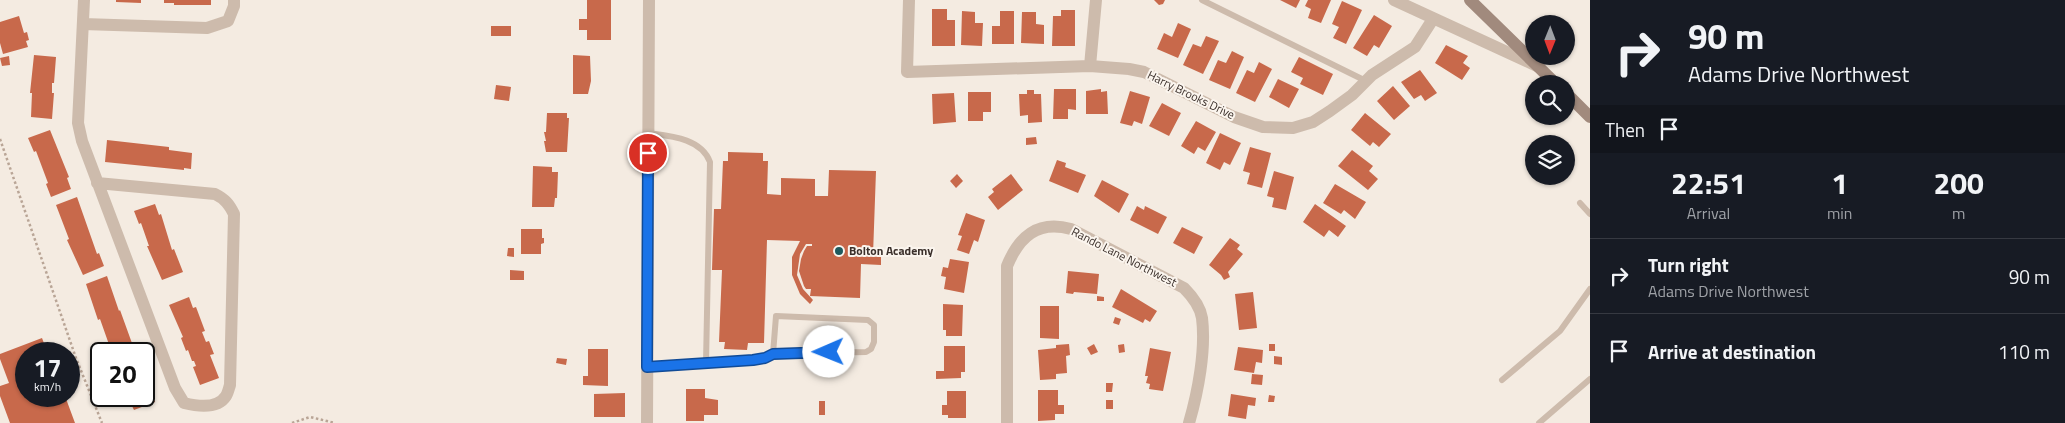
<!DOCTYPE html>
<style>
:root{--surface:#171b24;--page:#20242c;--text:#f1f3f6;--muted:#9ea1a6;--line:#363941}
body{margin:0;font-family:"Titillium Web",sans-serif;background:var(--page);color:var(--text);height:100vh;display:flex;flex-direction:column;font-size:19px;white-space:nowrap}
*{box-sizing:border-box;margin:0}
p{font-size:16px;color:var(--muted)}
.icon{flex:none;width:28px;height:28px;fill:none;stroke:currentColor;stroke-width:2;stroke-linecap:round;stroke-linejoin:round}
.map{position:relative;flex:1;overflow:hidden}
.details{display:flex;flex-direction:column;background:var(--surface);width:475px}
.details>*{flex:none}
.hud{background:#171b24;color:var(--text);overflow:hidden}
.needle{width:32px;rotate:181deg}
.controls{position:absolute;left:1525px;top:15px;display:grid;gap:10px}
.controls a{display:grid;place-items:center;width:50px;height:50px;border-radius:50%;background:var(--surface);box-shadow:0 1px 4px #0004;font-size:25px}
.speed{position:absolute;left:15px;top:342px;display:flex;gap:10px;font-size:25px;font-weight:700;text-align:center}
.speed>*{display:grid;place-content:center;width:65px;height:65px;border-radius:50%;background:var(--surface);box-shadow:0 1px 4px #0004;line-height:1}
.speed small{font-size:12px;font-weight:400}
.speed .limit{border:2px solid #111;border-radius:8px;background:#fff;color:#111}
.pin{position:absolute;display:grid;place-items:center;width:42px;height:42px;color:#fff;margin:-21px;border:2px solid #fff;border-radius:50%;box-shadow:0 1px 5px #0007}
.me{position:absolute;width:55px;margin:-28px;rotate:269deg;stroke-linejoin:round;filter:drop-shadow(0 0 4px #0008)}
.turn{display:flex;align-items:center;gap:18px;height:105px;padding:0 15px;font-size:22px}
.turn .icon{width:65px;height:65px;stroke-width:2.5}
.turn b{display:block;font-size:35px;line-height:42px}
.then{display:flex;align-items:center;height:48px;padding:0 15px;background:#0003;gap:10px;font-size:19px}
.eta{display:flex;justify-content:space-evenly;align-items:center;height:85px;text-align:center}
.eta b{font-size:30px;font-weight:700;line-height:35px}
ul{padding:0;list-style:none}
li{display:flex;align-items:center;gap:15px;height:75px;padding:0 15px;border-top:1px solid var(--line)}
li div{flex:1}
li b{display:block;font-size:19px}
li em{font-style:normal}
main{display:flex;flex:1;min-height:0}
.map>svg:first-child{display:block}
</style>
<main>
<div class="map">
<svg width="1590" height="423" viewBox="0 0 1590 423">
<rect width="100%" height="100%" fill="#f4ebe1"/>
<!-- building -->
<path fill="#c8694b" d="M116 0H141V3L116 2Z
M164 0H211V5H174V3H164Z
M587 0H611V40H587V30H579V19H587Z
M1154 0H1165L1163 4 1159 5Z
M1280 0H1300L1296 8Z
M1308 0H1331L1321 23 1308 18 1311 9 1305 6Z
M1342 1 1362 10 1346 44 1333 38 1339 27 1332 24Z
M932 9H947V20H955V46H932Z
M1061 10H1075V46H1052L1053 16H1061Z
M962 11 975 12V23H983L982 46 961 45Z
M1000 11H1014V44H992V26H1000Z
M1022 12H1036V24L1044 25V44L1021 43Z
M1374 15 1392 26 1379 48 1374 45 1367 56 1353 48Z
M19 16 24 33 27 32 29 40 26 41 28 47 3 54 0 43V22Z
M1178 23 1191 29 1178 58 1157 49 1164 33 1172 37Z
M491 26H511V36H491Z
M1206 36 1219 41 1203 74 1183 65 1193 44 1201 47Z
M1446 45 1468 56 1463 63 1470 68 1462 80 1435 63Z
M1232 51 1244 57 1230 89 1209 80 1218 60 1226 63Z
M34 55 56 57 54 83H52V93H54L52 119 31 117 32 93H30Z
M573 55 590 56 591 81 588 94H573Z
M9 56 10 65 2 66 0 58Z
M1299 57 1333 74 1323 95 1300 84 1303 78 1291 72Z
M1259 62 1272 69 1255 102 1236 93 1247 70 1254 73Z
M1420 70 1437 93 1425 101 1421 95 1414 99 1401 82Z
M1278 79 1299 89 1289 108 1269 97Z
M496 85 511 87 509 101 494 99Z
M1393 86 1410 106 1394 120 1377 101Z
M1054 89H1076V110L1068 109V119H1053Z
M1101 89V92L1107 91 1108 114H1086V91Z
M1027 90H1034V94H1041L1042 122 1028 123V115L1020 116 1019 94H1027Z
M1130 91 1150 97 1142 124 1134 121 1132 126 1120 123Z
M968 92H991V112H983V121H968Z
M954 93 956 122 933 124 932 94Z
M1162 103 1181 113 1169 136 1149 126Z
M547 113H567V118H569L567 152H546L544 141H546L544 132H546Z
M1365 113 1391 134 1379 147 1373 142 1370 146 1351 130Z
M1196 121 1216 132 1205 151 1198 147 1194 154 1181 146Z
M50 130 69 177 67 178 71 189 51 197 46 184 48 183 36 151 34 152 28 138Z
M1220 133 1241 143 1230 165 1224 162 1220 170 1206 163Z
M1036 137 1037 144 1026 145V138Z
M107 140 169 147V150L192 153 191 169 184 168V170L105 162Z
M1250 147 1271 153 1262 188 1247 184 1250 173 1243 171Z
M1352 150 1373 166 1369 171 1378 179 1368 190 1338 166Z
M728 152 763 153V161H768L767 194 781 195V178L815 179V196H828L829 170 876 171 873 255H881V265L861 264 860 298 810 296 811 289H806L804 286 799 271 801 259 804 251 807 246H812V244H806L800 254 797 275 803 289 813 300 810 304 800 294 792 275V257L800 241 767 240 764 343H748L747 350 724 349 725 342H719L722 270H712L714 209H721L723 161H728Z
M1057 160 1066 163 1065 167 1086 175 1078 193 1049 181Z
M533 166 552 167V172H558L557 198H555L554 207H532Z
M1274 171 1294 177 1286 210 1272 207 1274 198 1267 196Z
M957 174 963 181 956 188 950 181Z
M1011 174 1023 190 998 210 988 197 994 192 992 189Z
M1102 180 1129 194 1119 213 1094 196Z
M1335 184 1366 202 1355 219 1344 210 1341 214 1323 203Z
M77 197 97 254 99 253 104 266 83 275 67 240 69 239 56 205Z
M155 204 159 215 161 214 172 250 174 249 183 272 162 280 147 246H149L141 223 139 224 134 211Z
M1315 204 1346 226 1338 237 1329 230 1324 237 1303 222Z
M1137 206 1144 210 1145 206 1167 217 1158 234 1130 220Z
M966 213 985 220 978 242 974 240 969 254 957 250 962 236 958 235Z
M1182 227 1203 237 1194 254 1173 243Z
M521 229H542V238H544V243L541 244V254H521Z
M1230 238 1240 245 1237 249 1243 254 1228 272 1230 277 1224 280 1221 275 1209 265Z
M508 248H514V257L507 256Z
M950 259 969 262 964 293 944 289 946 277 941 276 943 267 948 268Z
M510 270 524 271V280H510Z
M1068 271 1099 274 1097 294 1074 292 1073 294 1066 293Z
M107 276 119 311 120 310 133 346 112 353 100 319 98 320 86 284Z
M1121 289 1157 311 1150 322 1145 319 1143 323 1112 307Z
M1253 292 1257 328 1239 330 1235 294Z
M1097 296 1104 297V301H1097Z
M189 297 193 308 196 307 205 331 202 332 206 342 209 341 214 354 210 355 219 378 200 385 193 367 196 366 194 361H192L188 350 186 351 181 338 183 337 169 305Z
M943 304 963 305 962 336H946V330H943Z
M1040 306H1059V339L1040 338Z
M1115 317 1121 319 1119 325 1113 323Z
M42 338 48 354H26V396H65L75 423H10L0 396V386L9 383 0 359V354Z
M1069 344 1070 355 1066 356 1067 373 1056 374V379L1040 380 1038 350 1056 348V345Z
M1094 344 1098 352 1091 355 1087 348Z
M1124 344 1125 352 1119 353 1118 345Z
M1269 344H1275V351H1269Z
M944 346H965V372H961V378L936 379V371H944Z
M1238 347 1263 350 1262 363 1256 362 1254 373 1234 370Z
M1150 348 1171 352 1163 391 1149 389 1150 384 1146 383 1148 376H1145Z
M588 349H608V386L583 385V376H588Z
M1274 356 1282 357V365L1274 364Z
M557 358 567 359 566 365 556 363Z
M1252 374 1263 375 1262 385 1251 384Z
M144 378 155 402 134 410 127 396H144Z
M1106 383H1113L1112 392H1106Z
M686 389H705V398L718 400V415H704V421H686Z
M1038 390H1058V405H1064V414H1055V420L1038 421Z
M947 391H966V418H948V415H942V405H947Z
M625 393V417H594V394Z
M1231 394 1256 398 1255 406 1248 405 1246 419 1228 416Z
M1269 395 1275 396 1274 402H1268Z
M1106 400H1113V409H1106Z
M819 401H825V415H819Z"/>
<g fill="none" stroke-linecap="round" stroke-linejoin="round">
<!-- path -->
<path stroke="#b9a596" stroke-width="2.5" stroke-dasharray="2.5 2.5" stroke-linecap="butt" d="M0 139 76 358 102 423
M292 423 310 417 335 423"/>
<!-- lane -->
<path stroke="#cdbbac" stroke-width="6" d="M1202 0 1366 81
M648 133C670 136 701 138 710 162L706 363
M1580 203 1590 214
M647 367 753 360 765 358 773 354 866 352 871 349 874 342V325L868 320 776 316 773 354
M1502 380 1560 331 1590 289
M1539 423 1590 379"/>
<!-- street -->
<path stroke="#cdbbac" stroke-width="12" d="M84 0 78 123 82 141 175 388 184 403C196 406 217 410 226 396 228 393 229 388 230 385L234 214C229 204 225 199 215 194L97 183
M909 0 907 72 1090 66 1129 69 1144 72 1234 117 1263 127 1293 128 1313 122 1330 111 1352 95 1372 75 1415 47 1433 19
M1394 0 1537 66
M83 24 207 28 228 21 234 6V0
M1090 66 1096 0
M647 423 649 0
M1007 423V266C1019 237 1037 220 1071 229L1184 288C1192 296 1200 306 1202 318 1206 350 1198 392 1189 423"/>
<!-- secondary -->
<path stroke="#a18a7d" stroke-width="12" d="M1470 0 1556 84
M1566 93 1590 117"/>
</g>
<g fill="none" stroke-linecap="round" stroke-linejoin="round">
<defs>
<path id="route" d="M648 153 647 367 753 360 765 358 773 354 829 352"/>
</defs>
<!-- route casing -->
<use href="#route" stroke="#114b97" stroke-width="12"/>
<!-- route -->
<use href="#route" stroke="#1a73e8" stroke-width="9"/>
</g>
<!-- markers -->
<circle fill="#1f5a5e" stroke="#fbf5ee" stroke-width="2" cx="839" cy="251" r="5"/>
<g text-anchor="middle" stroke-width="4" stroke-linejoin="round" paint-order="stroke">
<!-- street labels -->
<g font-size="12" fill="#3b302b" stroke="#fbf5ee">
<text transform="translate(1191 95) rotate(26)" y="4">Harry Brooks Drive</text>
<text transform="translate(1124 257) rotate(27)" y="4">Rando Lane Northwest</text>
</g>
<!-- poi labels -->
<g font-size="12" font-weight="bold" fill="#3b302b" stroke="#fbf5ee" text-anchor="start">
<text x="849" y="255">Bolton Academy</text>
</g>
</g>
</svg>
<div class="controls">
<a><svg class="needle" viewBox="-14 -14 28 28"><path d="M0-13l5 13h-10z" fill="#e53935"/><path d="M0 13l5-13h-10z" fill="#9ea1a6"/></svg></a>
<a><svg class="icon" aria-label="search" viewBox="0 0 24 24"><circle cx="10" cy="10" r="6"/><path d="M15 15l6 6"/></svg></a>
<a><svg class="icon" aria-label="layers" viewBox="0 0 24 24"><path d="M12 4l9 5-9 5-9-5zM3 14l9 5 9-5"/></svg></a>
</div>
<div class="speed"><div>17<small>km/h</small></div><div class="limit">20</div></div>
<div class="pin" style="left:648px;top:153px;background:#d93025"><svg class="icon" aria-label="arrive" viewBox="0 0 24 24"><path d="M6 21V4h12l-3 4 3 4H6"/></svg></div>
<svg class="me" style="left:829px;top:352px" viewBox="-20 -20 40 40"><circle r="19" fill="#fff"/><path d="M0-13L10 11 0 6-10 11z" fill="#1a73e8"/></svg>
</div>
<section class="details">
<div class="hud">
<div class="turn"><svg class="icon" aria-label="right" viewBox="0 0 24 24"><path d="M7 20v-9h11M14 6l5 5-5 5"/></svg><div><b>90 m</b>Adams Drive Northwest</div></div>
<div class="then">Then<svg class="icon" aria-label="arrive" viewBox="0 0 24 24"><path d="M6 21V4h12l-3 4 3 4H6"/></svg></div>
</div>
<div class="eta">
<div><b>22:51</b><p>Arrival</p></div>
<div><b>1</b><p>min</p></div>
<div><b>200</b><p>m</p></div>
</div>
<ul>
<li><svg class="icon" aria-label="right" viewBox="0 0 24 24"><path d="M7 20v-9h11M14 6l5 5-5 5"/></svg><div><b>Turn right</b><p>Adams Drive Northwest</p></div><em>90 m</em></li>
<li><svg class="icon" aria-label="arrive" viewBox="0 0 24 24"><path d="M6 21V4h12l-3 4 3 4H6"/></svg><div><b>Arrive at destination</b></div><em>110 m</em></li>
</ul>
</section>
</main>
